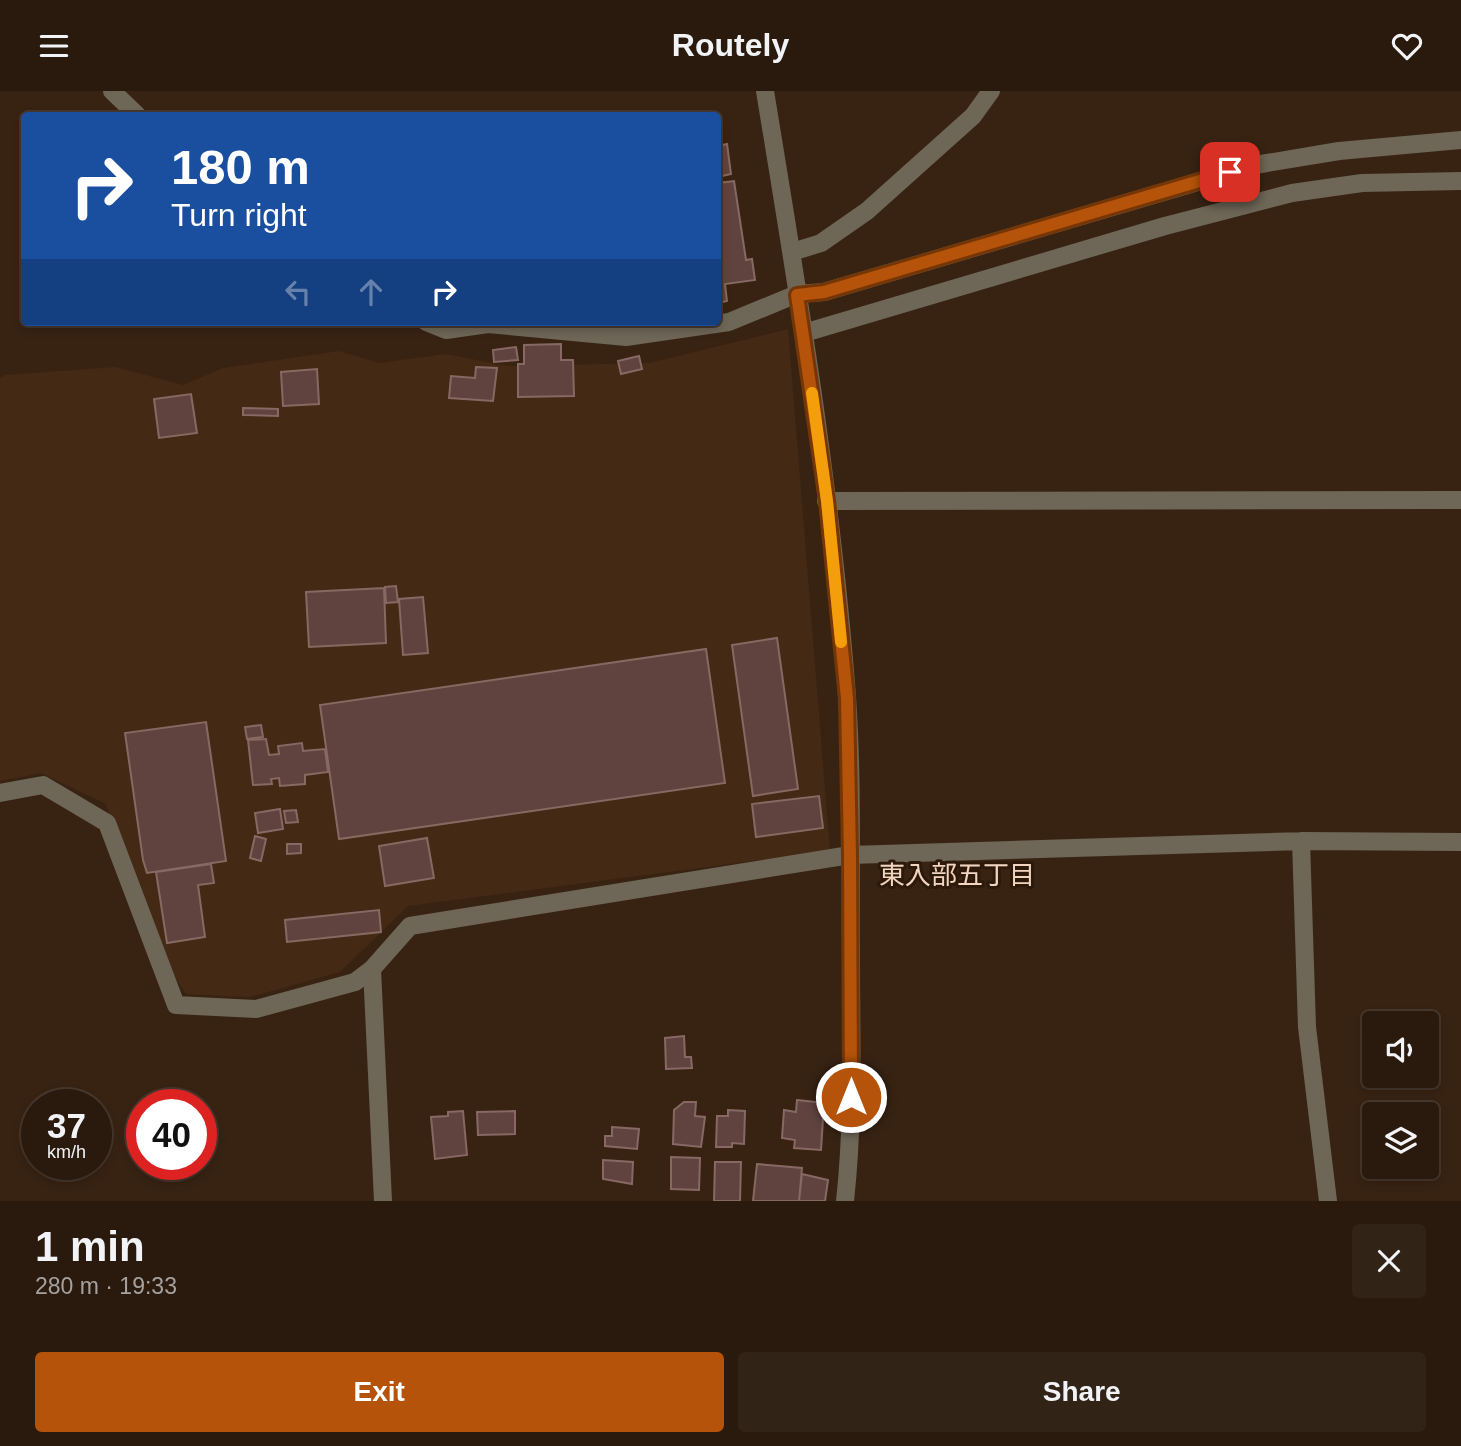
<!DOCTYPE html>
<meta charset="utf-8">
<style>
:root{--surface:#2a1a0e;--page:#322317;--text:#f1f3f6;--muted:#a5a19e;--line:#46382e;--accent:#b45309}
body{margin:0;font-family:Arial,"Noto Sans JP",sans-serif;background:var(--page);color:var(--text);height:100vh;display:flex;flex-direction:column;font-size:26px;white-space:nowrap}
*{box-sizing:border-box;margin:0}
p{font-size:23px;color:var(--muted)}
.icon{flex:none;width:38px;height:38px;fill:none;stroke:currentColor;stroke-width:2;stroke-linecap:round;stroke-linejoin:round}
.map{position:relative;height:1110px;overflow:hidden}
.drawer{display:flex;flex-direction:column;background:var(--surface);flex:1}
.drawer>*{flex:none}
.hud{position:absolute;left:21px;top:21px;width:700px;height:214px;border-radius:7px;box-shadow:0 4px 10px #0003,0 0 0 2px var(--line);background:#1a4fa0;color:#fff;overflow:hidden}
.fabs{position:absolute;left:1362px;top:920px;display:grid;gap:14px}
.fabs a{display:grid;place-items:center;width:77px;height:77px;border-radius:7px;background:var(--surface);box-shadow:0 4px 10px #0003,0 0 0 2px var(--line);font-size:35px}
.speed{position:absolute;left:21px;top:998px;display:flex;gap:14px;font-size:35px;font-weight:700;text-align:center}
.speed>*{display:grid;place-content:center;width:91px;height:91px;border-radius:50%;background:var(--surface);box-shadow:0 4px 10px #0003,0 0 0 2px var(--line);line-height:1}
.speed small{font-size:18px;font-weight:400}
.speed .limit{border:10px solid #d22;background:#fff;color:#111}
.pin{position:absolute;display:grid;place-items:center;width:60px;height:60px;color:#fff;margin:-30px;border-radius:14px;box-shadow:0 4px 10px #0006}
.me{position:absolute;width:77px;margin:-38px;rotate:0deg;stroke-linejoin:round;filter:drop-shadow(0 0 5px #0008)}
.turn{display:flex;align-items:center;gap:24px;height:147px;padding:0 35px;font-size:32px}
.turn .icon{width:91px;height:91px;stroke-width:2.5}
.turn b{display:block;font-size:49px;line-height:60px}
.lanes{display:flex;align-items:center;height:66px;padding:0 35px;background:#0003;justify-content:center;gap:35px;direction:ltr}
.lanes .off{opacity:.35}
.round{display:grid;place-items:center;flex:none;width:74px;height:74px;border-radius:7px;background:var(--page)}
.head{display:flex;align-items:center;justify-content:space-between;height:119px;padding:0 35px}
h1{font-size:42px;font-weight:600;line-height:52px}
.button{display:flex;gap:14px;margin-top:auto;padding:14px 35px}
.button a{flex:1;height:80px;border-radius:7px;background:var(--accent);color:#fff;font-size:28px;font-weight:600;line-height:80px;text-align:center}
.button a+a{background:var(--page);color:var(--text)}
header{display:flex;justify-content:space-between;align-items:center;height:91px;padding:0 35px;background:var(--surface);font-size:32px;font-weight:600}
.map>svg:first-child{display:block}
</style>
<header><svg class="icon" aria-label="menu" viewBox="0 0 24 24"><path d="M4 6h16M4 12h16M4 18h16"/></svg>Routely<svg class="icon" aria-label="heart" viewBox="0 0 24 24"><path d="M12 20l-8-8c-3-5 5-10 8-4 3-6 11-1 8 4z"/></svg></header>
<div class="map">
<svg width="1461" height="1110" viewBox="0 0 1461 1110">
<rect width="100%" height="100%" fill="#382313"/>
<!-- built -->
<path fill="#442915" d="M788 238 830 760 408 815 340 881 250 906 186 903 165 871 106 713 41 682 0 690V287L6 284 115 276 183 294 223 277 339 260 379 272 446 263 507 275 650 272Z"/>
<!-- building -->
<path fill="#60433f" stroke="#876863" stroke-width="2" d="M727 53 731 83 718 86V55Z
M734 90 746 169 752 168 755 189 725 193 727 210 718 212V92Z
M561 253V269H573L574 305 518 306V273H524V254Z
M516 256 518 269 494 271 493 259Z
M639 265 642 278 621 283 618 270Z
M476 276 497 277 493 310 449 307 451 285 475 287Z
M317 278 319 313 283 315 281 281Z
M191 303 197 342 159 347 154 308Z
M243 317 278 318V325L243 324Z
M396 495 398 511 386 512 385 496Z
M384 497 386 552 309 556 306 501Z
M423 506 428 562 403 564 399 508Z
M777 547 798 698 753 705 732 554Z
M706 558 725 692 339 748 320 614Z
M206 631 226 770 147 782 143 769 125 642Z
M261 634 263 646 247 648 245 636Z
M266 648 269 664 279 663 278 655 302 652 303 660 325 658 328 681 305 684V693L280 695 279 687 271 688 272 693 253 694 248 649Z
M819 705 823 737 756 746 752 713Z
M280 718 283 738 258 742 255 722Z
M296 719 298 731 286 732 284 720Z
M255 745 266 748 261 770 250 767Z
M427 747 434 787 385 795 379 755Z
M287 753H301V762L287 763Z
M211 773 214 792 198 794 205 846 167 852 156 781Z
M379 819 381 841 287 851 285 829Z
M684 945 685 966H691L692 977 666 978 665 947Z
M797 1009 824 1012 821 1059 794 1057 795 1049 782 1047 784 1019 796 1021Z
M684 1011H696L695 1025 705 1026 701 1056 673 1053 674 1019Z
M728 1019 745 1020 744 1053 732 1052V1056H716L717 1025H728Z
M463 1020 467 1064 435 1068 431 1026 448 1025V1021Z
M515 1020V1043L478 1044 477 1021Z
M612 1036 639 1038 637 1058 605 1055V1045H612Z
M671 1066 700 1067 699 1099 671 1098Z
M603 1069 633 1071 632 1093 603 1088Z
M715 1071H741L740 1110H714Z
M757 1073 802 1077 799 1110H753Z
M802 1083 828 1089 825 1110H799Z"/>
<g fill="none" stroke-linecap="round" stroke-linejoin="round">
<!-- minor -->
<path stroke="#6e6657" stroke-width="18" d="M112 0 137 24
M792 161 821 152 867 120 973 25 991 0
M426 231 446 239 488 233 626 246 729 231 797 203
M804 242 1165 135 1292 102 1362 92 1461 90
M826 410 1461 409
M0 702 43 694 107 732 176 914 256 918 355 891 372 878
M1301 750 1307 936 1328 1110
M383 1110 372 878 410 835 850 764 1301 750 1461 751"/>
<!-- tertiary -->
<path stroke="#6e6657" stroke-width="18" d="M765 0C798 201 832 403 847 606 853 691 850 778 851 864 851 946 854 1028 845 1110
M797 203 824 201 1255 74 1339 60 1461 49"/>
</g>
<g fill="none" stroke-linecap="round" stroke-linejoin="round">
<defs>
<path id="route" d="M851 1006 850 764 847 607 827 410 797 204 824 201 1230 81"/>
</defs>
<!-- route casing -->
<use href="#route" stroke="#753606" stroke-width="18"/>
<!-- route -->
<use href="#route" stroke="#b45309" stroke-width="12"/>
<!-- slow -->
<path stroke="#f59e0b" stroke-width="12" d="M812 302 827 410 841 551"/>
</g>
<g text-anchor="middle" stroke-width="6" stroke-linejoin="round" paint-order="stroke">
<!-- neighbourhood labels -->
<g font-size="26" fill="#f1d5c1" stroke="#2d1909">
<text x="957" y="793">東入部五丁目</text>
</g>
</g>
</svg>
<div class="fabs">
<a><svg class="icon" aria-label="sound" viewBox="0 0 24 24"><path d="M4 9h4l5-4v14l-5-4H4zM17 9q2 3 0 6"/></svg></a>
<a><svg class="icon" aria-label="layers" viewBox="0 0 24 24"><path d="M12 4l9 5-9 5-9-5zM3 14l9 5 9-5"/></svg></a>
</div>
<div class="speed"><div>37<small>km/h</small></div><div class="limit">40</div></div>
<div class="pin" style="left:1230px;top:81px;background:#d93025"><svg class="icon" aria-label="arrive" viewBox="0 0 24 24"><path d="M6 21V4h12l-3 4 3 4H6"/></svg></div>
<svg class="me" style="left:851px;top:1006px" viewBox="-20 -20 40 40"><circle r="17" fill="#b45309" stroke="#fff" stroke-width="3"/><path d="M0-11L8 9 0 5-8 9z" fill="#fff"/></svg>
<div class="hud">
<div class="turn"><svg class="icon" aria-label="right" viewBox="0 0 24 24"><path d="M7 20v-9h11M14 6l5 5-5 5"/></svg><div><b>180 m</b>Turn right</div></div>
<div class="lanes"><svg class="icon off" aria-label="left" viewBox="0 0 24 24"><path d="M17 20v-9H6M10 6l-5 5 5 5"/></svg><svg class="icon off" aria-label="ahead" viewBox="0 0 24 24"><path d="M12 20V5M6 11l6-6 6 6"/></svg><svg class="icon" aria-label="right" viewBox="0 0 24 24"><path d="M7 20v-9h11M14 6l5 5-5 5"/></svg></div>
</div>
</div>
<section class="drawer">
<div class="head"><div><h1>1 min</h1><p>280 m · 19:33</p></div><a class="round"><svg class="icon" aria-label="close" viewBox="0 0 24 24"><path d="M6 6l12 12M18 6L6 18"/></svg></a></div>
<div class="button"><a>Exit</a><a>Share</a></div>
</section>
